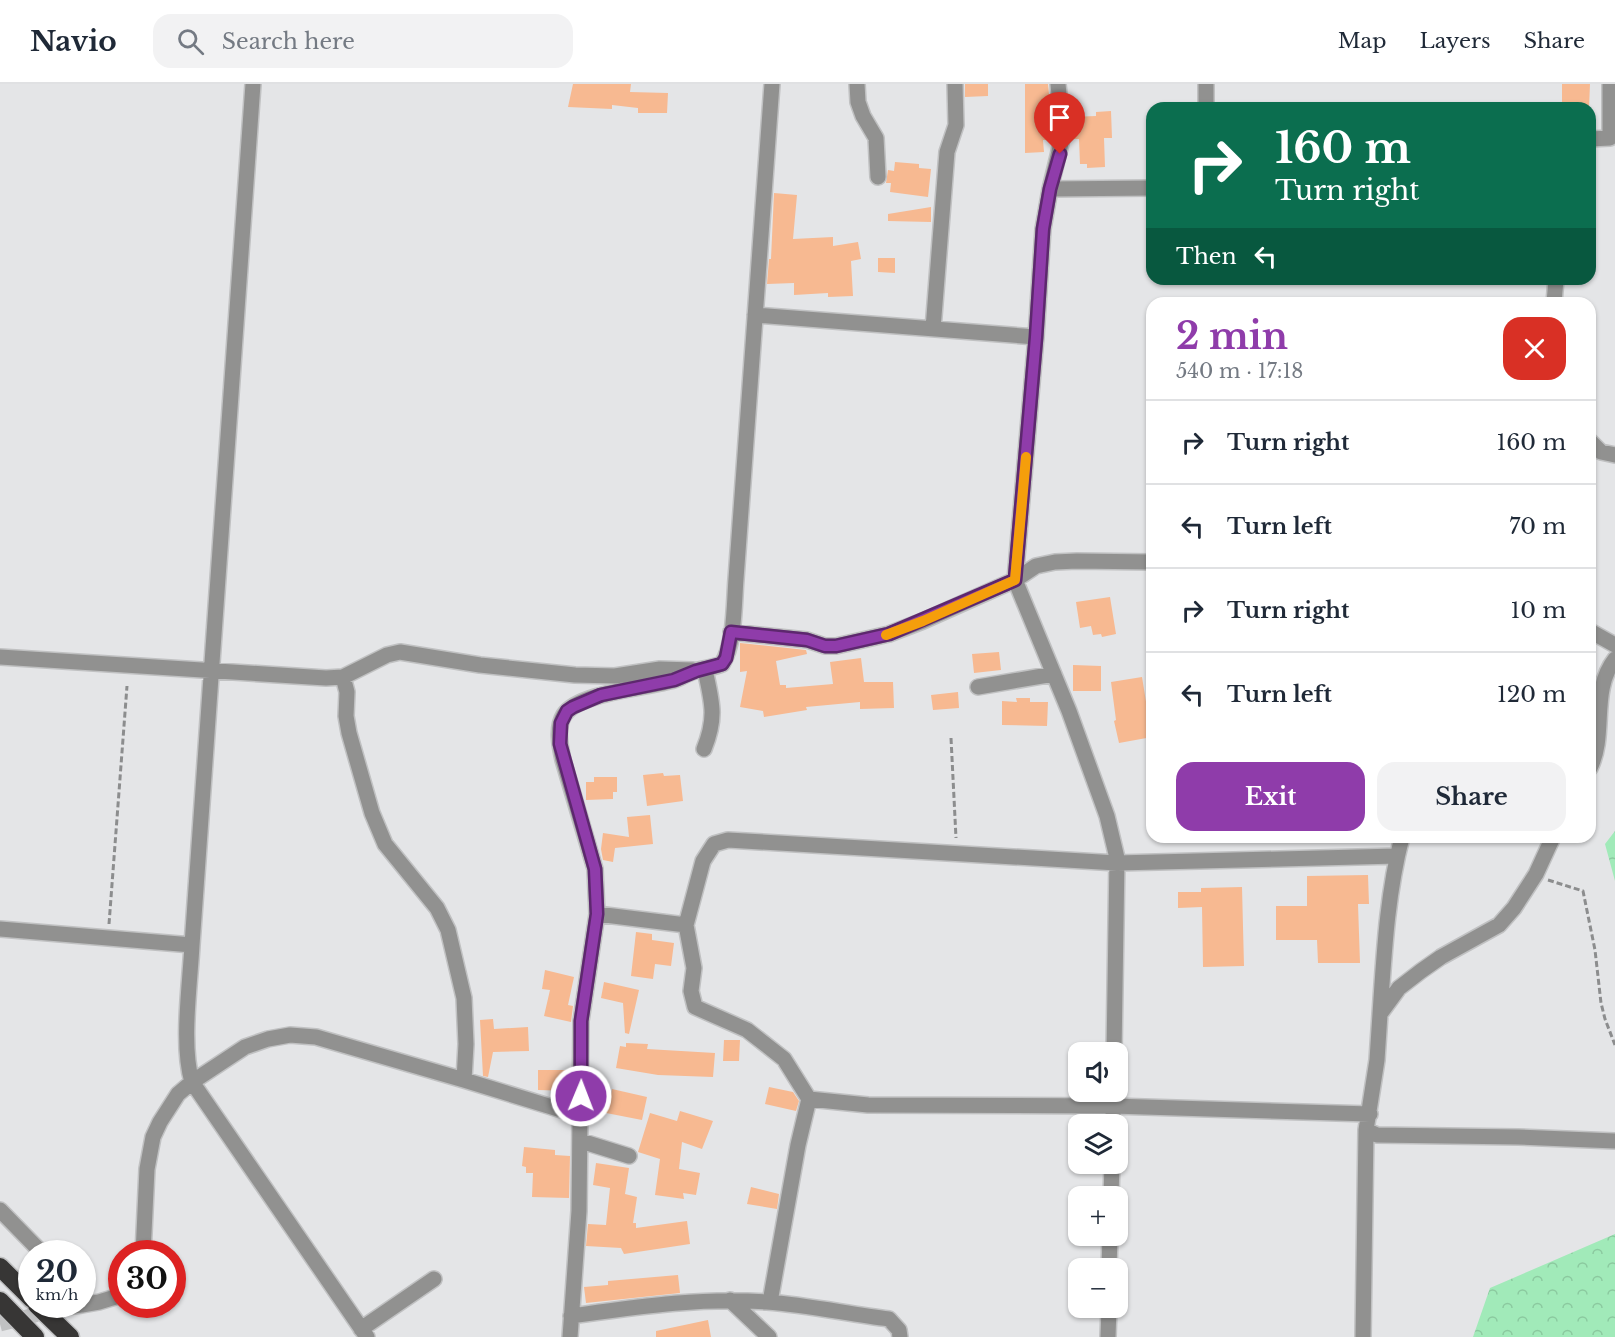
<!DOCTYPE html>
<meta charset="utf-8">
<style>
:root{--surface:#fff;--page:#f2f2f3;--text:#1f2937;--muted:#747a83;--line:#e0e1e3;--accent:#8f3caa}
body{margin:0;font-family:"Libre Baskerville",serif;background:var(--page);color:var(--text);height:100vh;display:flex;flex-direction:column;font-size:22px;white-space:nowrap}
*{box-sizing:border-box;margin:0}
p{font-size:20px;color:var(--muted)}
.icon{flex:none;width:33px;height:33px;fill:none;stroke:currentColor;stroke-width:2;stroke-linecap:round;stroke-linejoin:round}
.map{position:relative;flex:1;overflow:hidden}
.drawer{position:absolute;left:1146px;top:213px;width:450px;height:546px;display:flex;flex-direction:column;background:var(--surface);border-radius:18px;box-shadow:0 2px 4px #0004}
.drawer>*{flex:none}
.guide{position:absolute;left:1146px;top:18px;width:450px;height:183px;border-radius:18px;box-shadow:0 2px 4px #0004;background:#0b6e4f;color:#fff;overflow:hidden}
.fabs{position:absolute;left:1068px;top:958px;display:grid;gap:12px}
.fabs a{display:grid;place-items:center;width:60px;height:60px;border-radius:12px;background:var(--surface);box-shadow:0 2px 4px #0004;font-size:30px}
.speed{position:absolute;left:18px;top:1156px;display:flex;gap:12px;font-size:30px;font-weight:700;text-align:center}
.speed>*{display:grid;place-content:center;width:78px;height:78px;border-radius:50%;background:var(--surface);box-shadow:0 2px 4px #0004;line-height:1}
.speed small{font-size:15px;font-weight:400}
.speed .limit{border:9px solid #d22;background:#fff;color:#111}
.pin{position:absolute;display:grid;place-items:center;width:51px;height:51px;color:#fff;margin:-62px -26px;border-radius:50% 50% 50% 0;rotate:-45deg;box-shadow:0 0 6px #0007}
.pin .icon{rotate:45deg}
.me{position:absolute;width:66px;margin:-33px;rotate:1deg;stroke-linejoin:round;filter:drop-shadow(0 0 4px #0008)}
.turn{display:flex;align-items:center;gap:21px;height:126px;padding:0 30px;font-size:27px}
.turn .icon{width:78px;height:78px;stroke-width:2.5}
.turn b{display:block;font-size:42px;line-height:51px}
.then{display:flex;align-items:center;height:57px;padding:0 30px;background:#0003;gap:12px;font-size:22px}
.round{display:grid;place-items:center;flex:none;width:63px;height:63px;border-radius:18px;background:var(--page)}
.head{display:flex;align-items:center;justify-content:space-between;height:102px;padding:0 30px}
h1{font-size:36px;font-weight:800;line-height:45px;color:var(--accent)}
.button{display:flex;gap:12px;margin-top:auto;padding:12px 30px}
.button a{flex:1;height:69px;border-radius:18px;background:var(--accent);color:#fff;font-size:24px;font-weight:800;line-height:69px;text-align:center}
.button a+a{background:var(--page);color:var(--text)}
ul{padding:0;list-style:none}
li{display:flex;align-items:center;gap:18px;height:84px;padding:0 30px;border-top:2px solid var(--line)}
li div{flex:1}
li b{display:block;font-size:22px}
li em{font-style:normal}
header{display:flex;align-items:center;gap:36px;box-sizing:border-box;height:84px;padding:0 30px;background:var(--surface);border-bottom:2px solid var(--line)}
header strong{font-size:28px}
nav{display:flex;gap:33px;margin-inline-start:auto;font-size:21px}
.search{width:420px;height:54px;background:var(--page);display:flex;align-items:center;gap:15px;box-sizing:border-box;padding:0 21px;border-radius:18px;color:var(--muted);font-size:22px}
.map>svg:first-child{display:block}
</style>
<header>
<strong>Navio</strong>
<div class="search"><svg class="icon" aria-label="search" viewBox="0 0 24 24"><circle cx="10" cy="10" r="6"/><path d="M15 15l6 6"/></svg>Search here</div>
<nav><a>Map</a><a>Layers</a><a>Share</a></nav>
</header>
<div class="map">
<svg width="1615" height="1253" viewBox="0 0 1615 1253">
<defs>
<pattern id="forest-crowns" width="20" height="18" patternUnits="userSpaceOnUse" patternTransform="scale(1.5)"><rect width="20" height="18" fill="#a1eab9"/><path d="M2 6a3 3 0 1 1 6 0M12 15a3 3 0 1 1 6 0" fill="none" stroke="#8bc99f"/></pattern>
</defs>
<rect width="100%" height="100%" fill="#e4e5e7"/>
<!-- forest -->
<path fill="url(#forest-crowns)" d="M1615 747V797L1605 760Z
M1615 1150V1253H1473L1490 1204Z"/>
<!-- building -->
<path fill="#f7b991" d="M573 0H631L630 8 668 9 667 29H638V24L612 21V25L568 23Z
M965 0H988V12L965 13Z
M1025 0H1048L1053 50 1052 56H1043L1044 68 1025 69Z
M1562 0H1590L1589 24H1562Z
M1111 27 1112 54H1104L1105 83 1087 84V80H1080L1079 55H1072L1071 33 1096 32V28Z
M895 78 919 80V84L931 85 928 113 890 108 891 99H886L888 86 894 87Z
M774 109 797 111 793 155 833 153V162L858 158 861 175 851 177 853 212 828 213V209L794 211V199L767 200 769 175H771Z
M931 123V138L888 137V130Z
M878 174H895V189L878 188Z
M1110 513 1116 550 1102 553 1101 550 1093 551 1091 542 1080 544 1076 518Z
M740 559 806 566 807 570 776 577 780 601H786V604L833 600 830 578 861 574 864 598H893L894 624 860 625V618L806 623 807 626 764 633 763 627 740 623 747 587 740 588Z
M999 568 1001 586 974 589 972 570Z
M1073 581 1101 582V607H1073Z
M1142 593 1148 630 1150 629 1152 639V653L1119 659 1114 637 1116 636 1111 598Z
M958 608 959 624 933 626 931 611Z
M1016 614H1030V618H1048L1047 642 1002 641V617L1017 618Z
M663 689 664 692 680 691 683 717 647 722 643 691Z
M594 693H617V708H613V715L586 716V698H594Z
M650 731 653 760 615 764 613 778 603 776 601 765 603 749 629 753 627 733Z
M1368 791 1369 820H1358L1360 879H1318L1317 856H1276V822H1307V792Z
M1242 803 1244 882 1203 883 1202 823 1178 824V808H1201V804Z
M636 848 652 850V856L674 859 671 882 655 880 653 895 631 892Z
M545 886 574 893 568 921 573 922 571 938 544 932 550 906 542 905Z
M604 898 639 906 629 950 625 949 623 919 601 914Z
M493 935 494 945 528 943 529 967 493 968 488 993 483 992 480 936Z
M724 956H740L739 977H723Z
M626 959 648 960 647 965 715 969 713 993 658 991 616 984 620 962 626 963Z
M538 986H570L569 995H571V1007L538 1006Z
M769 1003 793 1008 799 1017 796 1027 765 1020Z
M612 1005 647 1013 642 1036 601 1028 605 1009 611 1011Z
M680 1027 713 1037 702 1065 682 1058 679 1085 700 1089 696 1111 683 1109 684 1115 655 1111 660 1075 638 1068 650 1029 677 1037Z
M524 1063 555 1066V1071L570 1072 569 1114 532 1113 533 1089H526V1083L522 1082Z
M596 1079 629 1084 625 1110 637 1113 633 1139H636V1144L687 1137 690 1160 624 1170 621 1164 586 1162 588 1140 606 1141 610 1104 593 1101Z
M751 1103 779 1110 777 1125 747 1120Z
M678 1191 680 1209 586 1219 584 1203 608 1201V1197Z
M708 1236 711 1253H656V1247Z"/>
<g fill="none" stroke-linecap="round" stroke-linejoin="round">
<!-- minor-tunnel -->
<path stroke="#c0c1c2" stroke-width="15" stroke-dasharray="15 8" stroke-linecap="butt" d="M0 1240 66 1223"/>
<defs>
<path id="minor" d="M253 0 192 861C190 901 181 961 192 998L367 1253
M857 0 858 18 863 32 876 54 878 93
M1206 24V0
M1590 55 1610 54V0
M1050 105 1063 51 1058 0
M1554 219 1556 195
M755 231 1036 253
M933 245 947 68 956 41 955 0
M1590 357 1601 368 1615 371
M1590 547 1615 561
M731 548 807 556 825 562H836L889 550 923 537 1015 496 1036 482 1055 478 1077 477 1152 478
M0 573 326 594 343 593 387 571 400 568 480 581 575 591 615 592 660 585 693 586
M343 593 347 608 346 632 349 649 372 729 385 760 437 824 448 846 464 914 466 960 464 996
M978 603 1054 590
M704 665C717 633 712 618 705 586
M1590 684C1607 650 1590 607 1615 575
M597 830 686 841 694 884 691 907 695 923 747 946 784 975 809 1015 868 1021 1113 1022 1370 1030
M686 841 703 777 714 760 728 756 1117 779 1397 772
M0 845 192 861
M1380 930C1384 871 1387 810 1402 753
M1114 969 1117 774 1107 732 1069 627 1015 496 1036 253 1043 145 1050 105 1152 104
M1113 1041V1008
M1366 1046 1377 1051 1518 1053 1615 1057
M581 1057 629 1072
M1111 1113 1112 1080
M0 1126 43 1170
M143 1170 147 1085 153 1053 160 1038 178 1010 192 998 245 963 268 955 290 951 316 953 464 996 581 1032
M1109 1185 1110 1152
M730 1216 769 1253
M770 1218 798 1061 809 1015
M82 1221 99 1218 122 1211
M66 1223 81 1221
M571 1232C636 1223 701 1213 767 1218 808 1221 848 1230 889 1235L899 1246 900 1253
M361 1245 434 1195
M570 1253 579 1127 581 937 597 830 595 785 563 676C560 662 556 644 564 631 579 608 648 604 674 596 681 594 687 589 695 587 704 584 713 584 722 580 735 560 734 519 736 495L772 0
M1108 1253 1109 1224
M1363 1253 1366 1046 1377 976 1380 930 1399 904 1421 887 1441 873 1499 841 1514 824 1536 790 1553 753"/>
<path id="highway" d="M0 1183 32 1215
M0 1217 35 1253
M37 1221 70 1253"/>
</defs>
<!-- minor casing -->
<use href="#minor" stroke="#c0c1c2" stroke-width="18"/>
<!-- highway casing -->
<use href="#highway" stroke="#c0c1c2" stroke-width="21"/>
<!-- path -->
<path stroke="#8c8d8e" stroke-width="3" stroke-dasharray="6 3" stroke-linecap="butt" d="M951 654 956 754
M1548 796 1583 807 1595 866 1601 919 1605 935 1615 961
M109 840 127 602"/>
<!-- minor -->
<use href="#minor" stroke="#919190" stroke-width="15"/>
<!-- highway -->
<use href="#highway" stroke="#373635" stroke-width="18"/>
</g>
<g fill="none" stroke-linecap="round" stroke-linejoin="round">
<defs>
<path id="route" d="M581 1012V937L597 830 595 785 560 660 561 639 567 627 573 623 601 611 674 596 696 587 722 580 726 574 731 548 807 556 825 562H836L889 550 1015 496 1036 253 1043 145 1050 105 1060 70"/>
</defs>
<!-- route casing -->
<use href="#route" stroke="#5d276e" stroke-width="15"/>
<!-- route -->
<use href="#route" stroke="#8f3caa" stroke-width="10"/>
<!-- slow -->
<path stroke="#f59e0b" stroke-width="10" d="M886 551 923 537 1015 496 1026 373"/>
</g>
</svg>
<div class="fabs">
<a><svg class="icon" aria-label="sound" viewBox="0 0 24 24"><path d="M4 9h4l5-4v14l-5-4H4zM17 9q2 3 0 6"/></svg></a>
<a><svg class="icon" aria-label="layers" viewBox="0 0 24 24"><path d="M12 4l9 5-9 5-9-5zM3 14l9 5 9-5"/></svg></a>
<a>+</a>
<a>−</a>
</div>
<div class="speed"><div>20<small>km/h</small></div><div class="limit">30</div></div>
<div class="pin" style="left:1060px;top:70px;background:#d93025"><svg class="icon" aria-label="arrive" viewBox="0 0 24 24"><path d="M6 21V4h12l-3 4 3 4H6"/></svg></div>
<svg class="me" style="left:581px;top:1012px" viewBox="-20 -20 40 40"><circle r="17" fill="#8f3caa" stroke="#fff" stroke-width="3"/><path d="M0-11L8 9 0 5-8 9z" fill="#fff"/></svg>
<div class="guide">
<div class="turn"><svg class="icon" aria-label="right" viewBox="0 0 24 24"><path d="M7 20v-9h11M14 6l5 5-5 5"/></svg><div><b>160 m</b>Turn right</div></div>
<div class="then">Then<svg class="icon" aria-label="left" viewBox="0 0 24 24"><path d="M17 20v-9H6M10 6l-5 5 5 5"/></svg></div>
</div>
<section class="drawer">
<div class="head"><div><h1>2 min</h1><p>540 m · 17:18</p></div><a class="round" style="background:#d93025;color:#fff"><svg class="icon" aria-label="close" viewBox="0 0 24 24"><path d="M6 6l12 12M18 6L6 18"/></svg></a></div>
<ul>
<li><svg class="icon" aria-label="right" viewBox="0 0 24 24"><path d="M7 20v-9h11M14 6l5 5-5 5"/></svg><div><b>Turn right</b></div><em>160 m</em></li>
<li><svg class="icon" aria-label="left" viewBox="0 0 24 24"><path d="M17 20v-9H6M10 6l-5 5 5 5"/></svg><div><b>Turn left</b></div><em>70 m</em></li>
<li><svg class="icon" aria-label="right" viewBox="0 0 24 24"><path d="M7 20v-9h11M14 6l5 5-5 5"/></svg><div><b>Turn right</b></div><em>10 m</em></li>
<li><svg class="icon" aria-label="left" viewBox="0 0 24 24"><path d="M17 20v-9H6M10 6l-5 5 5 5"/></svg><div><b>Turn left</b></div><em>120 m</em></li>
</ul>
<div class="button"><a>Exit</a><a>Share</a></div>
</section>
</div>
